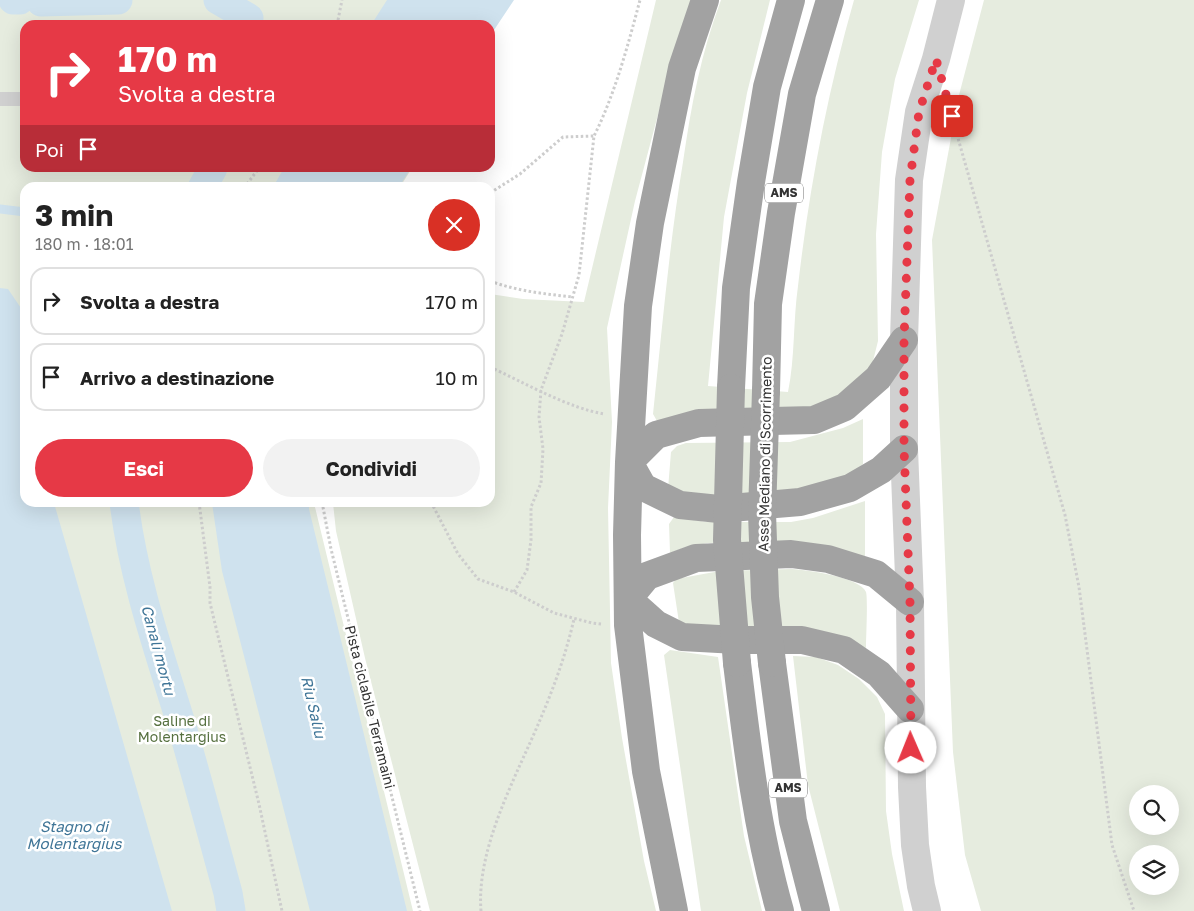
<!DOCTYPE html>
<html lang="it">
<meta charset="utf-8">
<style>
:root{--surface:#fff;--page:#f2f2f2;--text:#222;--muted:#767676;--line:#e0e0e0;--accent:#e63946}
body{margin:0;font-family:"Golos Text",sans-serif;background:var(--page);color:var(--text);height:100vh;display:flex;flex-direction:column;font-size:19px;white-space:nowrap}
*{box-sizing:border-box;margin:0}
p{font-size:16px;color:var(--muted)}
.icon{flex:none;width:28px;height:28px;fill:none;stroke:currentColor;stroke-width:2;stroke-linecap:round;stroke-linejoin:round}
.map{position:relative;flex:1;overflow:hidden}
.side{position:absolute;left:20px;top:182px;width:475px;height:325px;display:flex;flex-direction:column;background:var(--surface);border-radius:15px;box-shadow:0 5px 20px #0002}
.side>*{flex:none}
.banner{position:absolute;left:20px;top:20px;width:475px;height:152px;border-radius:15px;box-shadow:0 5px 20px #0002;background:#e63946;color:#fff;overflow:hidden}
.tools{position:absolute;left:1129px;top:785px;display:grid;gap:10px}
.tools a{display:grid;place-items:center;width:50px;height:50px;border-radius:50%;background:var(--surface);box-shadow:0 5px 20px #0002;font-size:25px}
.pin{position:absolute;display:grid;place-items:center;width:42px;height:42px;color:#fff;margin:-21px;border-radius:10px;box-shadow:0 2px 8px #0006}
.me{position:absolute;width:55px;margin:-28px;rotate:359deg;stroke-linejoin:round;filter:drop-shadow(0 0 4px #0008)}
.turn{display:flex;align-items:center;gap:18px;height:105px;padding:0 15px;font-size:22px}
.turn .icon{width:65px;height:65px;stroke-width:2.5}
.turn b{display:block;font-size:35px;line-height:42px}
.then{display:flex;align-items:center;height:48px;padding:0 15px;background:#0003;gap:10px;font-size:19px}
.round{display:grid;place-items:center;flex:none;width:52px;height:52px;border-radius:26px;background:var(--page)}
.summary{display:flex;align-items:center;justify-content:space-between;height:85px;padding:0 15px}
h1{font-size:30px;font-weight:700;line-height:38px}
.primary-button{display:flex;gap:10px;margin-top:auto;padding:10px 15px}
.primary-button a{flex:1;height:58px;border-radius:30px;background:var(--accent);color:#fff;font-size:20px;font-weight:700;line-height:58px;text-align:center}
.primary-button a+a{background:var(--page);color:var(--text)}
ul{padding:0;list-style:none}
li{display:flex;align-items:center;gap:15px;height:68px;margin:0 10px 8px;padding:0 5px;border:2px solid var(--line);border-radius:15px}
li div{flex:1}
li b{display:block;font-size:19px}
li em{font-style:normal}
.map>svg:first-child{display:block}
</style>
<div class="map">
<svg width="1194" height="911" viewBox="0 0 1194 911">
<rect width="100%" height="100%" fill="#fff"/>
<!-- green -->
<path fill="#e6ecdf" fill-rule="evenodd" d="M0 0H506L490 25H25V168H412L400 187 25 188V502L314 503 413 911H0Z
M656 0H692L680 32 635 201 607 328 612 422 608 508 611 663 622 738 644 861 656 911H430L365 658 336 531 333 503 490 502V294L523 299 584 302Z
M721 0H770L747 93 724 217 708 386 788 392C795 358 793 321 798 286 809 190 827 94 854 0H919L895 79 882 152 876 234 878 341 872 365 828 406 657 421 653 414C662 330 669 246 683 162 691 106 701 53 721 0Z
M984 0H1194V911H981L965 855 953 752 932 240 959 95ZM1138 794H1170V826H1138ZM1138 854H1170V886H1138Z
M863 419V464L844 479 811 489 705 500 668 489 671 452 677 446 686 443 790 442 843 428Z
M865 501V558L792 542 708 543 686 547 670 553 669 524 674 517 707 522H791L813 518Z
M792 569C807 570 860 577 866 592 868 599 866 637 866 648L812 632 680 629 673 583 676 579 720 571Z
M670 650 718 657 744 836 762 911H701L664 655Z
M793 656 816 657 838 665 859 679 877 697 885 714 886 811 892 854 904 911H840L808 785Z"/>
<!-- water -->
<path fill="#cfe2ee" d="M387 0H514L490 36V25H371Z
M284 168H411L399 187H273Z
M0 288 8 289 25 314V502L54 503 172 911H0Z
M212 503H309V509L407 911H310L222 571Z"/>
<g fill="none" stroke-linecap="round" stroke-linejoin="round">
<!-- stream -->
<path stroke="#cfe2ee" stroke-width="9" d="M0 209 25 212"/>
<!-- canal -->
<path stroke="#cfe2ee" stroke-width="29" d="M13 0H20
M218 0 249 18 248 25
M41 2 118 0
M202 188 213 168
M124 502C133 577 158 649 180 720 197 777 212 835 228 893L231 911"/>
<!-- path -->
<path stroke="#cdcdcd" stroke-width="3" stroke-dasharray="2.5 2.5" stroke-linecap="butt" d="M337 25 342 0
M950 110 1065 515 1079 587 1112 845 1134 911
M244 188 259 168
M490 193 520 174 563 137 594 136
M490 281C517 291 545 294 573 297
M490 367C523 382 570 409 605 414
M199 502 210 587V603L259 804 282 911
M322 502 331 549 420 911
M431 502 458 554 478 579 514 592 554 613 592 623 601 624
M514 592 527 570 531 540V507L541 483 543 449 539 417 541 390 562 334 579 275 594 136C615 94 628 45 640 0
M481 911C476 848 516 777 540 720 554 687 566 654 574 619"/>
<!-- service -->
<path stroke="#d0d0d0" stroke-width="14" d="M0 99H25"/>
<!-- tertiary -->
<path stroke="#d0d0d0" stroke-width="28" d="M927 911 921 886 915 845 912 787 910 602 904 449V340L909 180 919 112 936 59 951 0"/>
<!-- trunk -->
<path stroke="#a2a2a2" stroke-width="28" d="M731 388 736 288 751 182 767 87 791 0
M766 391 768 304 781 213 802 94 830 0
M629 462 656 435 699 423 814 420 845 407 878 378 904 340
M629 462 643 487 680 505 719 509 800 502 850 488 881 470 904 449
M628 599 656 624 682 637 737 640H802L844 650 879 674 910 709
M628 599 647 576 696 558 791 554 828 559 876 574 910 602
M737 663C747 746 757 830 780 911
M772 663 793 821 816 911
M674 911 646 771 628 625 627 535 629 462 638 306 650 223 682 68 705 0"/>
<!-- trunk-bridge -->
<path stroke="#a2a2a2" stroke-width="28" d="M731 388 727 540 737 663
M766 391 762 513 765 597 772 663"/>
</g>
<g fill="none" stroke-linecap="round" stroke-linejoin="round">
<!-- route -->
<path stroke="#e63946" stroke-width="9" stroke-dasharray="0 16.2" d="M911 748 910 602 904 448V340L910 180 919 112 936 59 952 116"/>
</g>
<g text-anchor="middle" stroke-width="5" stroke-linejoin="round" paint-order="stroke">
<!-- shield labels -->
<g fill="#fff" stroke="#707070" stroke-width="1">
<rect x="765" y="183.5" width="38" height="19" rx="4"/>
<rect x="769" y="778.5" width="38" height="19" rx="4"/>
</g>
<g font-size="12" font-weight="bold" fill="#333">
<text x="784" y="197">AMS</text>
<text x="788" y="792">AMS</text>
</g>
<!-- street labels -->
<g font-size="14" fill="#333" stroke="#fff">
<text transform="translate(765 454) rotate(-89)" y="5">Asse Mediano di Scorrimento</text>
<text transform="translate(370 707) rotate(76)" y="5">Pista ciclabile Terramaini</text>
</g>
<!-- park labels -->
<g font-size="14" fill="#56703f" stroke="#fff">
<text x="182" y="726">Saline di<tspan x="182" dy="16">Molentargius</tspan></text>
</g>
<!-- water labels -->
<g font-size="15" font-style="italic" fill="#3f7597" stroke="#fff">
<text transform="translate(158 650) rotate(75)" y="5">Canali mortu</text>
<text transform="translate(313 707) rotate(77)" y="5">Riu Saliu</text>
<text x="74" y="832">Stagno di<tspan x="74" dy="17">Molentargius</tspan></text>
</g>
</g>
</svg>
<div class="tools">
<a><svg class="icon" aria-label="search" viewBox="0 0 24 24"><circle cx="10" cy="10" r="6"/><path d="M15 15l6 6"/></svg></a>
<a><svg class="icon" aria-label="layers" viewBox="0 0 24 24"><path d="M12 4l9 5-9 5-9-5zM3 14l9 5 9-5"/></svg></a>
</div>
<div class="pin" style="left:952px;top:116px;background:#d93025"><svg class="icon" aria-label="arrive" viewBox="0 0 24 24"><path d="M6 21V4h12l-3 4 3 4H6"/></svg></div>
<svg class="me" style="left:911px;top:748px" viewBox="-20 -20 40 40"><circle r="19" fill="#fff"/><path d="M0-13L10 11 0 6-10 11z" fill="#e63946"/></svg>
<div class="banner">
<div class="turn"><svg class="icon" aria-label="right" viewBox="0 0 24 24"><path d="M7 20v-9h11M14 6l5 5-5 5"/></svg><div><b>170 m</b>Svolta a destra</div></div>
<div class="then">Poi<svg class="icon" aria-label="arrive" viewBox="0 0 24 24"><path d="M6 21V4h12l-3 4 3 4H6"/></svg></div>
</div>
<section class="side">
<div class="summary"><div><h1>3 min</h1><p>180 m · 18:01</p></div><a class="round" style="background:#d93025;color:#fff"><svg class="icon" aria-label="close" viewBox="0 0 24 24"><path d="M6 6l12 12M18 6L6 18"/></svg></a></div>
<ul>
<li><svg class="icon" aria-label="right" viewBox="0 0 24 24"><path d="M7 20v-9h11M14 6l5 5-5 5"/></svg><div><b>Svolta a destra</b></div><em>170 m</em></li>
<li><svg class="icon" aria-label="arrive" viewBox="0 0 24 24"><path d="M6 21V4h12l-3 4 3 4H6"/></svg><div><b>Arrivo a destinazione</b></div><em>10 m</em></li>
</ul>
<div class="primary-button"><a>Esci</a><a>Condividi</a></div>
</section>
</div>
